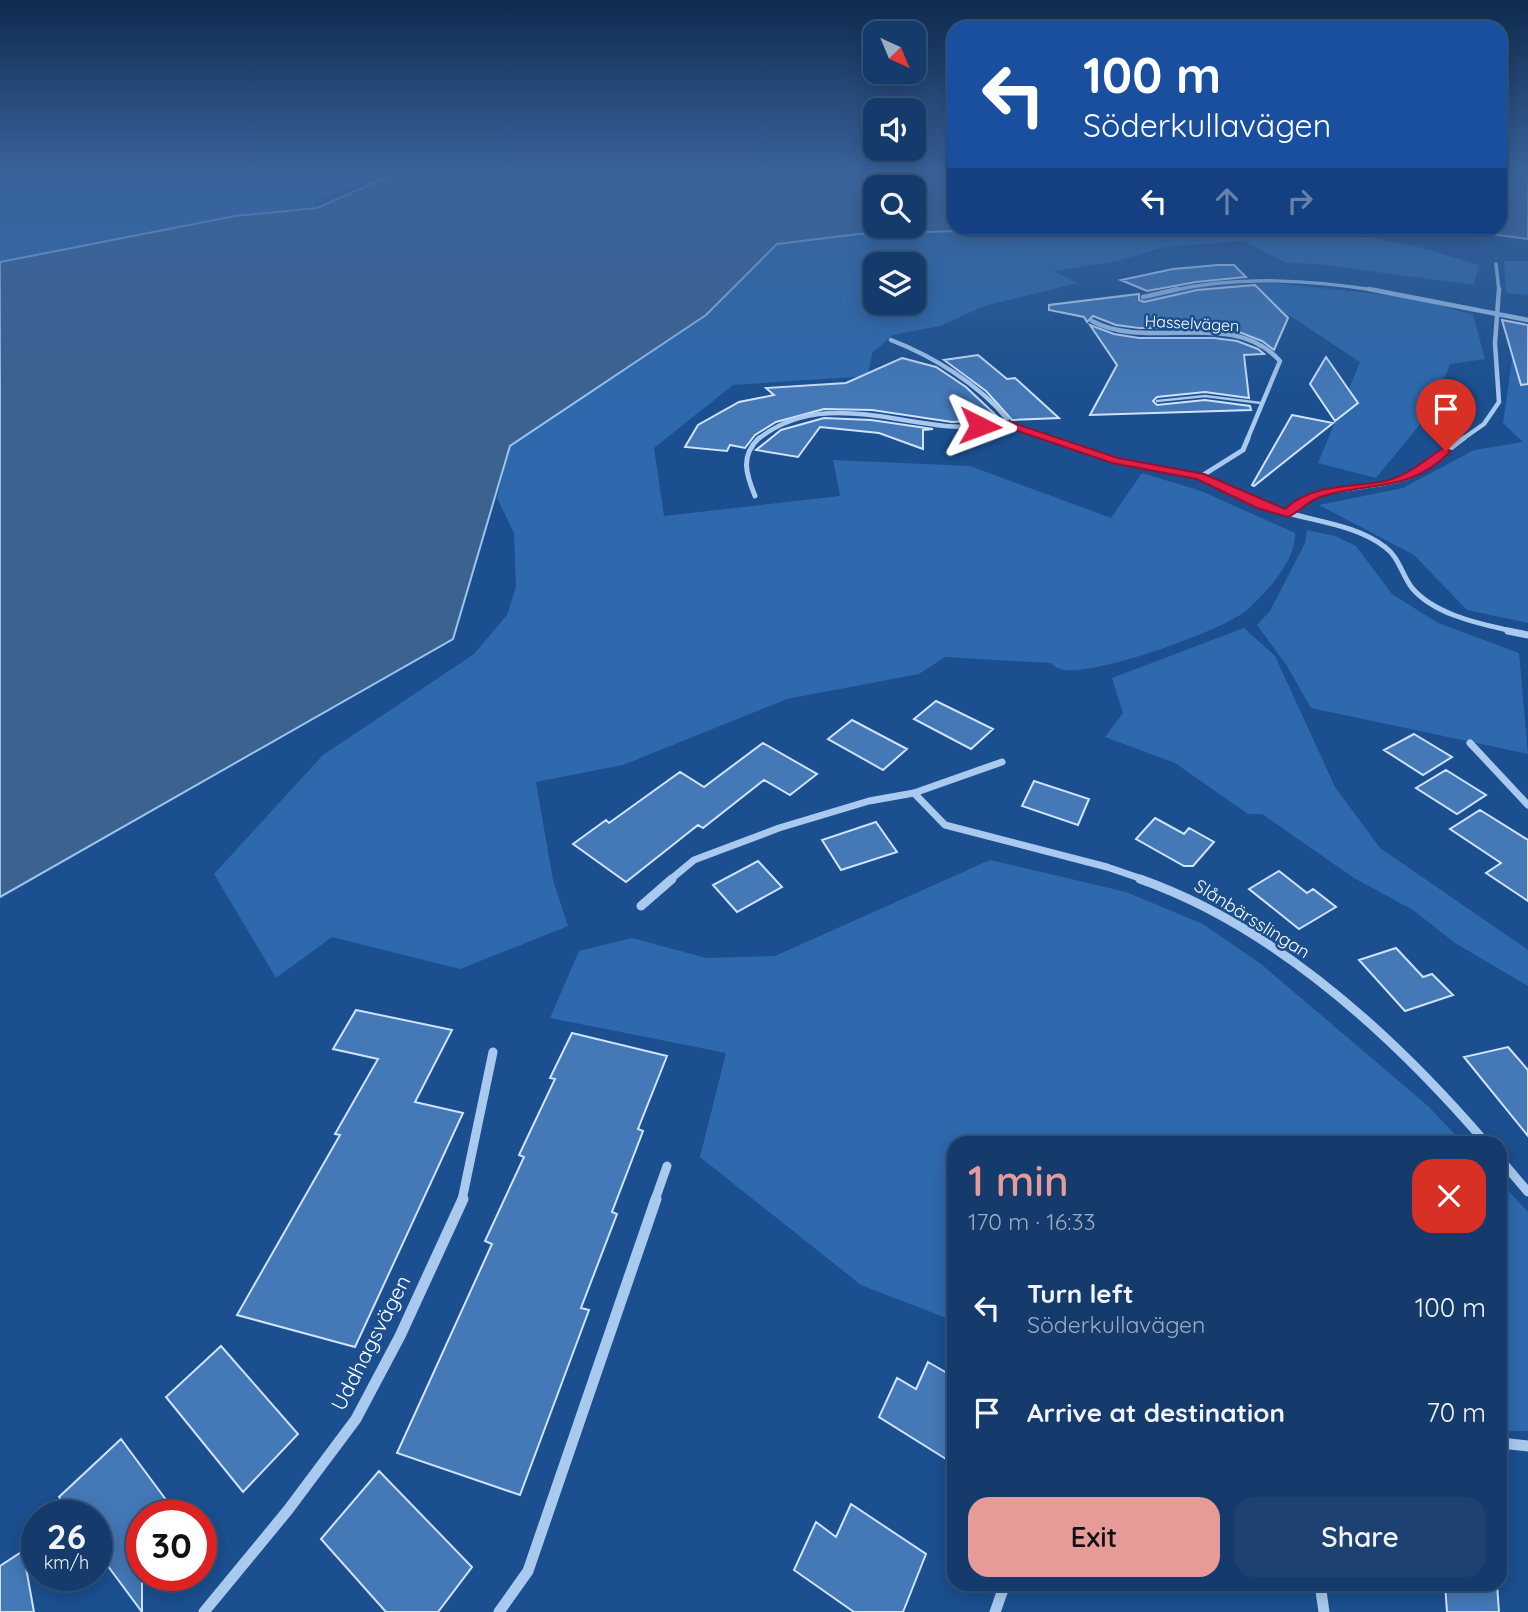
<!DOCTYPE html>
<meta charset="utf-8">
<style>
:root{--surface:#143b6b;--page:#1d4271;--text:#f1f3f6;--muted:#9dadc1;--line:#33557e;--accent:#e69b98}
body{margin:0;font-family:Quicksand,sans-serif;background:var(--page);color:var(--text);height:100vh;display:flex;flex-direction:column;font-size:26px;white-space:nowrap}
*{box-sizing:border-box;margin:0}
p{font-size:23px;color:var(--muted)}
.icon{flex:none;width:38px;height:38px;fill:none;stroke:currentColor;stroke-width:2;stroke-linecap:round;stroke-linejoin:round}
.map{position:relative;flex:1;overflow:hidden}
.side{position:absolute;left:947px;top:1136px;width:560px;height:455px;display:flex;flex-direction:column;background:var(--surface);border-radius:21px;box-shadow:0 4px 18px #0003,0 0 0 2px var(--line)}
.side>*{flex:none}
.guide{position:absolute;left:947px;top:21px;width:560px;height:214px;border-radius:21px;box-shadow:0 4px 18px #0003,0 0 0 2px var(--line);background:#1a4fa0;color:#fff;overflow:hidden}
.needle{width:46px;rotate:136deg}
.fabs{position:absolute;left:863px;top:21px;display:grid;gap:14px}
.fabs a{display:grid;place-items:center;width:63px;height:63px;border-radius:14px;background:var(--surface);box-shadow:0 4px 18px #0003,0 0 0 2px var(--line);font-size:35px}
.speed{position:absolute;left:21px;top:1500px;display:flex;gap:14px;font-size:35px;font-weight:700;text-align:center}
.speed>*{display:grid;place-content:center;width:91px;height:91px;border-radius:50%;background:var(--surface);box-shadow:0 4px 18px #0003,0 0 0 2px var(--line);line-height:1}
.speed small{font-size:18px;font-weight:400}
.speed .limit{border:10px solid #d22;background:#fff;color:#111}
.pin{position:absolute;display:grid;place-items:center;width:60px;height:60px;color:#fff;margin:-72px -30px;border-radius:50% 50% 50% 0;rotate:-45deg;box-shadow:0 0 7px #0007}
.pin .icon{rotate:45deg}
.me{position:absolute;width:77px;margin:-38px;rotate:93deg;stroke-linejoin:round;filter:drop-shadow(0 0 5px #0008)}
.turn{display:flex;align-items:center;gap:24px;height:147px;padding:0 21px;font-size:32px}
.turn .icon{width:91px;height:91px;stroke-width:2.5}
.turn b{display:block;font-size:49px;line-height:60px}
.lanes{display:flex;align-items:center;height:66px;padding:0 21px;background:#0003;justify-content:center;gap:35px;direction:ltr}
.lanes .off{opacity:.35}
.round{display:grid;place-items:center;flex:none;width:74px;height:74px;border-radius:21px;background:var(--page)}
.head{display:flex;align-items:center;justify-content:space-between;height:119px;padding:0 21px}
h1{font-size:42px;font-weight:600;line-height:52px;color:var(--accent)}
.primary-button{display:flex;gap:14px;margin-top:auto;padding:14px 21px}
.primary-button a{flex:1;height:80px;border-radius:21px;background:var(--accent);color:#111;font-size:28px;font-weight:600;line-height:80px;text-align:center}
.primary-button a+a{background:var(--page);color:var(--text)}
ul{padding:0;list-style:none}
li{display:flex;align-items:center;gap:21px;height:105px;padding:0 21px}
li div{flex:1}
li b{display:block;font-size:26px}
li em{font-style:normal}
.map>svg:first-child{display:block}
</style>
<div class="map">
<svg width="1528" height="1612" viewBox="0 0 1528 1612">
<rect width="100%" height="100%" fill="#1b4f8f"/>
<!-- green -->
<path fill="#2e69ad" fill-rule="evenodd" d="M0 174H382L315 202 316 208 235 216 0 262Z
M1315 228 1412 245 1479 265 1474 285 1317 264 1287 263 1243 241 1165 247 1113 262 1053 271 1078 283 984 306 940 326 893 335 872 353 868 376 733 385 654 448 664 516 840 496 833 460 970 466 1111 518 1142 473 1201 491 1295 533C1296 560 1268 591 1248 609 1226 630 1088 679 1060 669 1056 668 1054 665 1051 663L945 657 919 674 787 699 623 765 536 782 553 880 568 926 460 969 332 937 276 978 214 874 323 755 474 654 507 615 516 587 514 533 497 498 510 446 706 315 777 244 859 234 982 229ZM875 264H914V303H875Z
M1504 261H1528V295L1506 293Z
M1273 283 1415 298 1473 315 1485 359 1450 364 1430 412 1376 478 1318 463 1360 362 1292 317 1126 302 1206 285Z
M1528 356V623L1467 610 1414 555 1319 505 1403 488 1474 450 1523 442 1503 423 1512 360Z
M1307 530 1335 536 1356 546 1392 594 1438 623 1519 653 1528 754 1311 708 1287 666 1257 625 1270 611 1305 543Z
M1244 628 1275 656 1335 787 1380 848 1528 950V986L1455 943 1413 910 1354 878 1262 814H1248L1175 763 1105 737 1123 713 1112 678Z
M990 860 1126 892 1203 924 1261 964 1428 1106 1463 1143H954V1321L861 1285 700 1157 726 1053 550 1018 579 951 632 938 706 958 775 956Z
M1500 1182 1528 1212V1431H1500Z"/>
<!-- water -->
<path fill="#3c6290" stroke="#9cc4f0" stroke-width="2" fill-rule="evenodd" d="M394 174H954V228H1057L859 234 777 244 706 315 510 446 453 639 0 897V262L235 216 317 208ZM875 187H914V226H875Z
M1500 174H1528V239L1447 228H1500Z"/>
<!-- building -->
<path fill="#4478b7" stroke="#cfe3fa" stroke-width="2" d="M1218 265H1234L1246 277 1196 282 1147 291 1121 280 1173 269Z
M1255 285 1288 318 1274 350 1262 341 1239 332 1215 328H1139L1116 325 1093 316 1087 322 1084 317 1049 310V305L1139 294V300L1144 302 1197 290Z
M1502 320 1528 325V384L1521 385Z
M1090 325 1114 334 1139 338H1214L1237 341 1258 349 1264 354 1244 355 1249 398 1205 392 1157 397 1153 401 1157 405 1205 400 1250 406 1251 410 1090 415 1117 365Z
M978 355 1007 379 1015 378 1059 418 1012 420 986 391 944 360Z
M1326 357 1358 403 1335 421 1310 384Z
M902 358 936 367 966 387 1000 419 952 422 872 410 824 409 776 422 755 435 745 448 730 445 727 451 685 447 698 425 739 402 774 395 766 388 846 383Z
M1292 415 1333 423 1254 486 1252 485Z
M824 418 871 420 933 429 923 430V449L879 433 820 427 798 457 756 450 781 430Z
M936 701 993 729 971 749 914 719Z
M852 720 907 749 883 770 828 739Z
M1414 734 1452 757 1423 775 1384 750Z
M763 743 817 774 790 795 764 780 703 828 698 825 626 882 573 844 606 820 609 823 680 772 704 787Z
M1446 770 1486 795 1457 814 1416 788Z
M1034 781 1089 799 1078 825 1022 806Z
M1480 810 1528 840V901L1486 873 1501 863 1450 829Z
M1155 818 1184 834 1189 828 1214 842 1193 866H1184L1136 839Z
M876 822 897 852 841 870 822 840Z
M758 861 782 887 737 912 713 885Z
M1279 871 1307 893 1313 889 1336 907 1299 929 1249 889Z
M1396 948 1423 977 1432 974 1453 995 1405 1011 1359 960Z
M356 1010 452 1030 415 1102 463 1113 355 1347 237 1315 340 1135 335 1134 378 1059 333 1049Z
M572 1033 667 1056 638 1129 643 1131 612 1212 617 1214 581 1308 589 1310 520 1495 397 1453 492 1244 485 1241 524 1157 519 1155 555 1079 550 1078Z
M1508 1047 1528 1070V1136L1464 1057Z
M221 1346 298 1434 243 1492 166 1397Z
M928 1362 954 1377V1464L879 1417 897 1378 916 1389Z
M121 1439 178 1516H142V1612L96 1550V1516H72L59 1497Z
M379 1471 472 1567 438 1612H386L321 1539Z
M851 1504 926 1554 903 1612H854L794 1570 816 1522 836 1537Z
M23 1551 34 1612H0V1566Z
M1445 1584H1497L1499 1612H1447Z"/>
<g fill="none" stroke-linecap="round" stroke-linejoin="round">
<!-- lane -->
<path stroke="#a9c9ee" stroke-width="2.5" d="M1157 401 1205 396 1261 403"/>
<!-- street-far5 -->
<path stroke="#a9c9ee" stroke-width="3.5" d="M1496 264 1499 291
M1170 291C1239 275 1312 280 1381 291"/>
<!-- street-far4 -->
<path stroke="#a9c9ee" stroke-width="4.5" d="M1369 289 1528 320
M1143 297 1178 289
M1092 321C1150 352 1232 307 1280 361L1247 440
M1004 423 1054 440
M757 440C813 394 880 419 945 426 964 428 984 426 1004 423L1007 419C979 384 932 356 891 340
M1461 440 1484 424 1499 402 1495 343 1499 289"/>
<!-- street-far3 -->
<path stroke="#a9c9ee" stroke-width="5" d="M1049 438 1116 461 1200 477 1261 505 1288 513
M1464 438C1446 451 1426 471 1406 478 1366 492 1319 482 1288 513 1320 522 1358 526 1385 547 1399 557 1402 575 1412 588 1436 616 1482 624 1516 632
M1200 477 1243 450 1248 438
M755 496C746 474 740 456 759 438"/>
<!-- street-far2 -->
<path stroke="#a9c9ee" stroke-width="7" d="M1508 631 1528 635
M1470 743 1528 805
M914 793 945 825 1107 867 1145 880
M670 880 694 860 779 828 869 801 914 793 1002 762"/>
<!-- street-far1 -->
<path stroke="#a9c9ee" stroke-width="9" d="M1140 879C1276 927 1393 1035 1486 1143
M641 906 672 879
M1500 1159 1528 1192
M462 1200 493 1052
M655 1200 667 1166"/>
<!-- street -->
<path stroke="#a9c9ee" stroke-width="11" d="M1500 1443 1528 1446
M1320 1584 1324 1612
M204 1612 288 1510 356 1419 400 1336 463 1199
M499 1612 528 1571 656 1199
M995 1612 1005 1584"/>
</g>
<!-- sky -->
<linearGradient id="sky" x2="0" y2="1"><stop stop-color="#0f2b4f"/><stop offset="0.43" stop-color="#39639b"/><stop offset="1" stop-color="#39639b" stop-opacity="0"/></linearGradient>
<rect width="1528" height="400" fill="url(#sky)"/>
<!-- route -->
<path fill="#e11d48" stroke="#92132f" stroke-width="2" d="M1007 421 1118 458 1204 474 1285 509C1312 483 1351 488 1385 481 1407 476 1424 461 1443 448L1451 451C1407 495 1371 480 1320 497 1307 502 1299 512 1288 517L1257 508 1197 479 1112 463 1003 426 980 429 975 426Z"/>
<g text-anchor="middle" stroke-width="5" stroke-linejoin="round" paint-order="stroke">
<!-- far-street labels -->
<g font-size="16" fill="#fff" stroke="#1b4f8f">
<text transform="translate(1192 323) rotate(3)" y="6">Hasselvägen</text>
</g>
<!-- street labels -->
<g font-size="18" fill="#fff" stroke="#1b4f8f">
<text transform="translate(1252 919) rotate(32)" y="6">Slånbärsslingan</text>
</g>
<!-- near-street labels -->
<g font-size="21" fill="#fff" stroke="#1b4f8f">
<text transform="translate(371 1343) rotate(-63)" y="7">Uddhagsvägen</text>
</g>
</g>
</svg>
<div class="fabs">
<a><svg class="needle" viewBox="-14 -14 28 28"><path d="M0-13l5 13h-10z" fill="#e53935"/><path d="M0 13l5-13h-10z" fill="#9dadc1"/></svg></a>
<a><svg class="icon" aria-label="sound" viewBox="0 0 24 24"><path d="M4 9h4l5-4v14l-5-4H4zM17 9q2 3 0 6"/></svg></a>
<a><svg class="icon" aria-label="search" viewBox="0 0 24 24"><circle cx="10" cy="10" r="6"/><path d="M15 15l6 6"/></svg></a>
<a><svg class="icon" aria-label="layers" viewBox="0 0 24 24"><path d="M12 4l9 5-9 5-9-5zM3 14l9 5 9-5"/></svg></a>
</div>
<div class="speed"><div>26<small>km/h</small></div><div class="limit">30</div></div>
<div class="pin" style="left:1446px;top:451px;background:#d93025"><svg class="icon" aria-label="arrive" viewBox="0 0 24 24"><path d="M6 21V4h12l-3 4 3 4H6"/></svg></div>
<svg class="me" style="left:980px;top:426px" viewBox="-20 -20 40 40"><path d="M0-17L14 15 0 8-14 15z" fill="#e11d48" stroke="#fff" stroke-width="4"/></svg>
<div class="guide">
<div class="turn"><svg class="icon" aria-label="left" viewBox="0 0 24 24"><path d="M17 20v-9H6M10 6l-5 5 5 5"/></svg><div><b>100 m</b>Söderkullavägen</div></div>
<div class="lanes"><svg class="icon" aria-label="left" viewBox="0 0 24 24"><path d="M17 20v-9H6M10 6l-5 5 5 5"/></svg><svg class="icon off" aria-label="ahead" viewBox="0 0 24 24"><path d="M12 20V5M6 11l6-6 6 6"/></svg><svg class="icon off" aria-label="right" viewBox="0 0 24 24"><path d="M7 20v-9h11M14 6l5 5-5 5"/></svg></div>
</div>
<section class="side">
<div class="head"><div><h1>1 min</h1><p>170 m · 16:33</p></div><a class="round" style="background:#d93025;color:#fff"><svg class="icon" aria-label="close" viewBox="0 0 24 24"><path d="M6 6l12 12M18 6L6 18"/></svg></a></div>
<ul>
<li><svg class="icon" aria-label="left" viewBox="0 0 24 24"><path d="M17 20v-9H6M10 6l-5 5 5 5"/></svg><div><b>Turn left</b><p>Söderkullavägen</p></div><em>100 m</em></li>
<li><svg class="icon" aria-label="arrive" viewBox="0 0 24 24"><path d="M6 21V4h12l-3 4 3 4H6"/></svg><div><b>Arrive at destination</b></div><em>70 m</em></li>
</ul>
<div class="primary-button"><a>Exit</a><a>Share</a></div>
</section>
</div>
